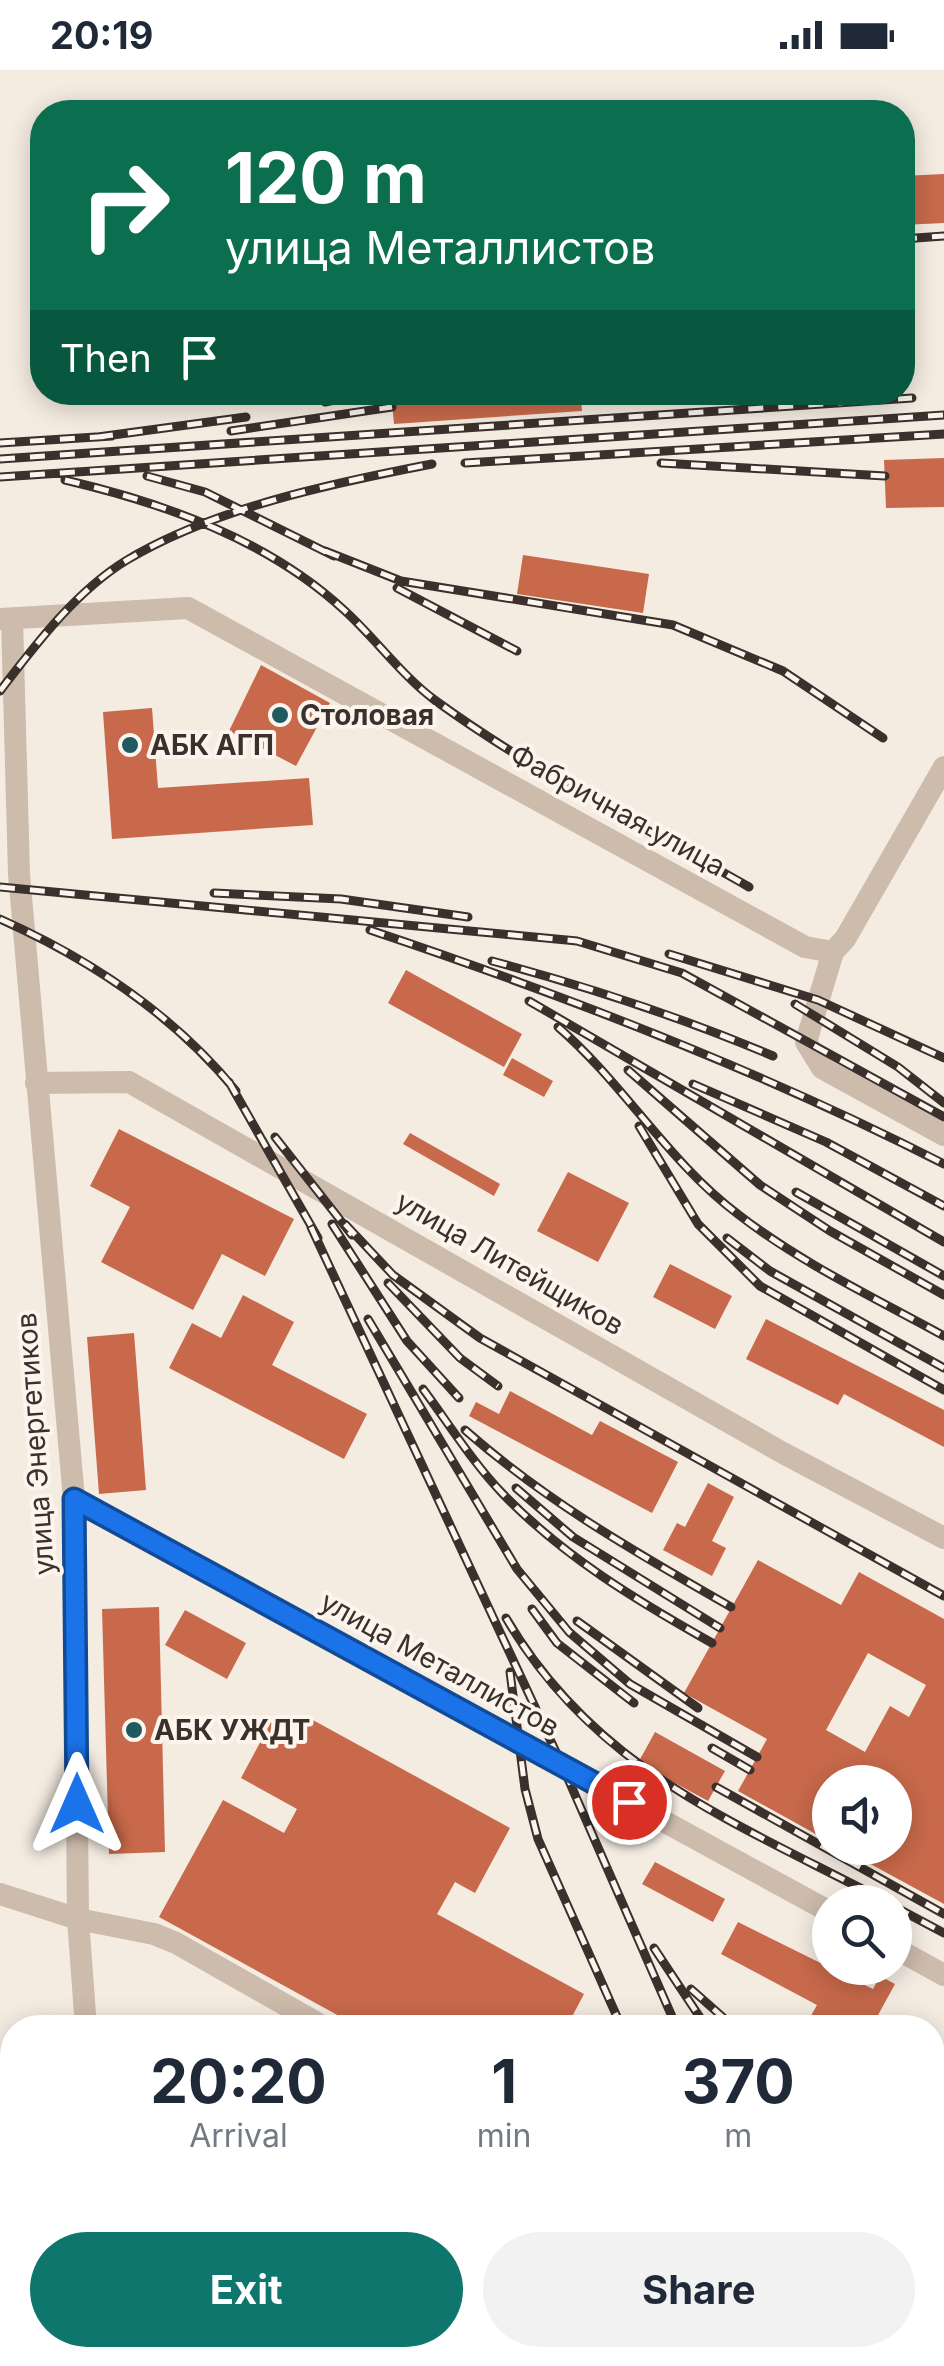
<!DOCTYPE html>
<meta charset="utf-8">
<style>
:root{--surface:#fff;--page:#f2f2f3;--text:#1f2937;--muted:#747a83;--accent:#0f766e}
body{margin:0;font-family:Inter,sans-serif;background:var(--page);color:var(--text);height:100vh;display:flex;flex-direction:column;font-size:38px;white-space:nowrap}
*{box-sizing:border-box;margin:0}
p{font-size:32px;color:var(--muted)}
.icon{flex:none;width:55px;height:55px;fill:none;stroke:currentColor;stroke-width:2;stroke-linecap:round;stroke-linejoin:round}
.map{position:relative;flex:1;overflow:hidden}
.drawer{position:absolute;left:0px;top:1945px;width:945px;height:352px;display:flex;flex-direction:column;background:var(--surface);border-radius:40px 40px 0 0;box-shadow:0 5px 25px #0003}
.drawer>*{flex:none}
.guide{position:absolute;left:30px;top:30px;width:885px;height:305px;border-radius:40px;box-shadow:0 5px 25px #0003;background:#0b6e4f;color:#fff;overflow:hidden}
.controls{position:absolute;left:812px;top:1695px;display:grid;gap:20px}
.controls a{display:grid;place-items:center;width:100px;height:100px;border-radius:50%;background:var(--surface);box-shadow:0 5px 25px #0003;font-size:50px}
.pin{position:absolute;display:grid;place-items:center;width:85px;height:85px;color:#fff;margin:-42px;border:5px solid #fff;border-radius:50%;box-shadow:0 2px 10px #0007}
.me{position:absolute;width:110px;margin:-55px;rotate:0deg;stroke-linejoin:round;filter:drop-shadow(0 0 8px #0008)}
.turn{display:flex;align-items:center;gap:35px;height:210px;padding:0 30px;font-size:45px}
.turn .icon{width:130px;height:130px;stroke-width:2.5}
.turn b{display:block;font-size:70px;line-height:85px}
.then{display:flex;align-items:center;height:95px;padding:0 30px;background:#0003;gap:20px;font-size:38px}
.eta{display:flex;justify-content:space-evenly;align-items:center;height:170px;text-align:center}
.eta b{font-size:60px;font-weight:700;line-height:70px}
.cta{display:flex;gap:20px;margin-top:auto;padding:20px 30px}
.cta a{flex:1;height:115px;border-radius:60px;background:var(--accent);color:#fff;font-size:40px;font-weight:700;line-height:115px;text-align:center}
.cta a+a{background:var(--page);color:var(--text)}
.status{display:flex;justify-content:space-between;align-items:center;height:70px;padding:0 50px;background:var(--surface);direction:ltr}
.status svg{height:28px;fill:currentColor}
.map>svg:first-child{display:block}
</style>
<div class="status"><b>20:19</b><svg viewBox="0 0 49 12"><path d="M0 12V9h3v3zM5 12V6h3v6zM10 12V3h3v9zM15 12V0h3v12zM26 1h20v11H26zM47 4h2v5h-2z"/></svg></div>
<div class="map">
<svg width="944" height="2296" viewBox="0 0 944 2296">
<rect width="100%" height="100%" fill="#f4ebe1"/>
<!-- building -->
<path fill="#c8694b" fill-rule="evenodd" d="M944 104V153L902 155V106Z
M391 322H580L582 341 394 354Z
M944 388V437L886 438 884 390Z
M523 485 649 504 643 543 517 524Z
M261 595 330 633 296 696 229 661Z
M152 638 158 718 309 708 313 755 112 769 103 642Z
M406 900 522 964 504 997 388 933Z
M512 988 553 1011 544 1027 503 1005Z
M119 1059 294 1149 265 1206 222 1184 193 1240 101 1192 130 1137 90 1116Z
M410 1063 500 1114 494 1126 403 1074Z
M568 1102 629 1133 598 1192 537 1161Z
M670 1194 732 1226 715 1259 653 1227Z
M243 1225 294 1252 272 1295 367 1344 344 1389 169 1298 192 1253 221 1268Z
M766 1249 944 1340V1377L844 1324 838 1335 746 1289Z
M134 1263 146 1420 99 1424 87 1267Z
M510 1321 592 1365 600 1351 678 1392 652 1443 469 1346 476 1332 499 1344Z
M708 1413 734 1427 712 1471 726 1478 712 1506 663 1480 677 1453 685 1457Z
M758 1490 841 1535 859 1502 944 1549V1834L841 1778H895V1712H830V1772L738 1721 767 1669 684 1623ZM868 1583 926 1615 909 1647 890 1636 865 1682 826 1660Z
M159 1537 165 1782 109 1784 102 1539Z
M185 1540 246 1573 227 1609 165 1575Z
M311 1649 510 1758 475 1823 455 1812 437 1844 584 1924 566 1958H361L159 1847 223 1730 284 1763 297 1739 241 1708 271 1652 300 1668Z
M655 1662 725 1701 708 1731 638 1693Z
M655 1792 725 1829 713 1852 642 1814Z
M738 1852 873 1919 880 1906 895 1914 871 1958H804L817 1935 721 1884Z"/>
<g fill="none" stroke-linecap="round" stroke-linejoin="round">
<!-- minor -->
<path stroke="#cdbbac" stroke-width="22" d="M0 549 188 538 805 877 833 882 845 869 944 697
M12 549 19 804 74 1429 78 1849 86 1958
M833 882 806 972 822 998 944 1065
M36 1013 129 1012 783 1383 944 1468
M74 1429 830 1842
M0 1824 78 1849 154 1864 176 1873 326 1958
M895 1878 944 1905
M20 2285 40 2296
M115 2285 117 2296
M906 2285 926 2296"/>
<defs>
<path id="rail" d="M902 169 944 166
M325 332 373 322
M231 361 392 337
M98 367 246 347
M0 373 112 366
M0 389 912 328
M465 393 944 364
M661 393 885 406
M147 406 205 422 334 486
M0 407 944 345
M65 410C164 433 268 470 344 540 375 568 402 606 436 631 534 702 644 757 749 817
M325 481 401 511 673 555 783 601 883 668
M397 518 517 581
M0 621C36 574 76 521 127 490 214 438 333 413 432 394
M0 817 577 871 682 903 944 1047
M214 823 341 829 468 847
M0 849C90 889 173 944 236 1021
M370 860C564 925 762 1001 944 1094
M669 884 818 930 944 988
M492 891C589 917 681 947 773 986
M529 931 944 1172
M795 934 898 997 944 1033
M558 957C624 1014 669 1093 739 1145 801 1193 875 1228 944 1266
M628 1000 760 1115 830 1161 944 1225
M229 1012 318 1168
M693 1014 826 1072 944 1136
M639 1056 698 1154 760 1216 944 1320
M275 1067 352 1165
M796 1122 944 1206
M332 1154 407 1271 459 1328
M345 1154 393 1205 480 1268 944 1526
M311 1157 562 1695 677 1958
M727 1168 770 1201 944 1298
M388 1213 460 1288 498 1316
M368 1249 517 1499 569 1562 630 1614 757 1687
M423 1319C449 1354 473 1393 503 1424 564 1487 636 1530 712 1573
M465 1360C547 1432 637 1483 731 1537
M516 1418 573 1467 720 1558
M532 1539 557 1573 634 1633
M506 1548C596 1702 738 1753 887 1832
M577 1551 698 1638
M510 1602 525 1719 538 1769 622 1958
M712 1678 750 1700
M716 1717 944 1844
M895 1837 944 1863
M654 1878 707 1958
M691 1919 735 1958
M0 2199 12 2204
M932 2281 944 2287
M173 2285 193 2296"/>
</defs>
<!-- rail casing -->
<use href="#rail" stroke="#3b302b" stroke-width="9"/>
<!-- rail -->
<use href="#rail" stroke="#fbf5ee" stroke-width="5" stroke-dasharray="15" stroke-linecap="butt"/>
</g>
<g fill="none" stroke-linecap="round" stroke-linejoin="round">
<defs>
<path id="route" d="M77 1734 74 1429 629 1732"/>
</defs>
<!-- route casing -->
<use href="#route" stroke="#114b97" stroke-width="25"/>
<!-- route -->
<use href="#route" stroke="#1a73e8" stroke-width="18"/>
</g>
<!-- markers -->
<g fill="#1f5a5e" stroke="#fbf5ee" stroke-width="4">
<circle cx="280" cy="645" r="10"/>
<circle cx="130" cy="675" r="10"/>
<circle cx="134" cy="1660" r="10"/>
</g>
<g text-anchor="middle" stroke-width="8" stroke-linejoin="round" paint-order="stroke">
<!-- poi labels -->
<g font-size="28" font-weight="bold" fill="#3b302b" stroke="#fbf5ee" text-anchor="start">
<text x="300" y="655">Столовая</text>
<text x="150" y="685">АБК АГП</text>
<text x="154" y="1670">АБК УЖДТ</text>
</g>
<!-- street labels -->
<g font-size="28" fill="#3b302b" stroke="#fbf5ee">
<text transform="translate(618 740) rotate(29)" y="10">Фабричная улица</text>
<text transform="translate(510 1193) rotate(30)" y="10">улица Литейщиков</text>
<text transform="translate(35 1374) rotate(-94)" y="10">улица Энергетиков</text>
<text transform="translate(440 1594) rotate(29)" y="10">улица Металлистов</text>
</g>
</g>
</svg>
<div class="controls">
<a><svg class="icon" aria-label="sound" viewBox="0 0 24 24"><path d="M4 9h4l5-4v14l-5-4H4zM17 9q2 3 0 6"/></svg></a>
<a><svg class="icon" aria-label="search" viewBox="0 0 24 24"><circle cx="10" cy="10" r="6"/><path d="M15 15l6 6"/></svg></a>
</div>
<div class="pin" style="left:629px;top:1732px;background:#d93025"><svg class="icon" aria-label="arrive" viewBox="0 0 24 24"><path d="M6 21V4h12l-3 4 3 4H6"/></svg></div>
<svg class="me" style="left:77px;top:1734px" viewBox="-20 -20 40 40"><path d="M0-17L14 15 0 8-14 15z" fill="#1a73e8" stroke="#fff" stroke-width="4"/></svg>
<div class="guide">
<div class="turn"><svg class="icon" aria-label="right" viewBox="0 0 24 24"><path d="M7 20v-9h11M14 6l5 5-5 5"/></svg><div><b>120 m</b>улица Металлистов</div></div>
<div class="then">Then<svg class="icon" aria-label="arrive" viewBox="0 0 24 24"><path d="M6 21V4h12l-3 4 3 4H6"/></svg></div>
</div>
<section class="drawer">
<div class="eta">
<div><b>20:20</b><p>Arrival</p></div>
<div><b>1</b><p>min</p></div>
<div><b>370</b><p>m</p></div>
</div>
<div class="cta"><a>Exit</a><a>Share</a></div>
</section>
</div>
